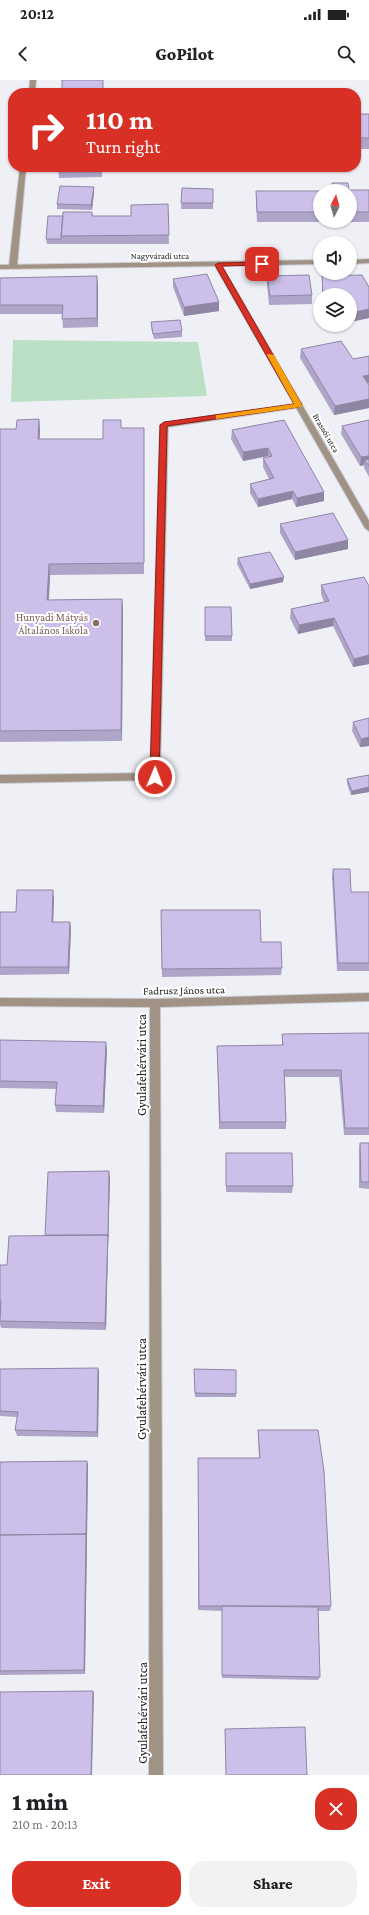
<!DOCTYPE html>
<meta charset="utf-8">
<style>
:root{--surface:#fff;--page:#f2f2f2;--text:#202124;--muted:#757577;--accent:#d93025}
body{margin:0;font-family:"Crimson Pro",serif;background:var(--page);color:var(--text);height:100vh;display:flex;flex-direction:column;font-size:15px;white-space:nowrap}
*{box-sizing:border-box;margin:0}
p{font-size:13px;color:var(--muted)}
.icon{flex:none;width:22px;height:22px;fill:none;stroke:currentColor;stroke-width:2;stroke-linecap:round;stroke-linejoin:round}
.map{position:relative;height:1695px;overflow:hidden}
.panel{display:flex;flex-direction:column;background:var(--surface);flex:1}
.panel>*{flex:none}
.banner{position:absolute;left:8px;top:8px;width:353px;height:84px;border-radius:16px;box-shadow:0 1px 3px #0004;background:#d93025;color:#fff;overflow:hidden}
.needle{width:26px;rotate:5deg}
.tools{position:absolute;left:313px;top:104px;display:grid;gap:8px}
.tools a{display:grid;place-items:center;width:44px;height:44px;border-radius:50%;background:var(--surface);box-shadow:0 1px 3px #0004;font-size:20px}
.pin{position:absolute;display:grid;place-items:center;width:34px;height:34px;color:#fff;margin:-17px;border-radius:8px;box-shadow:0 2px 6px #0006}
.me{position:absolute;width:44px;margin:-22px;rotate:1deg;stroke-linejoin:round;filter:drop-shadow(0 0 3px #0008)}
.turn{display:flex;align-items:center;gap:14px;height:84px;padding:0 12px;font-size:18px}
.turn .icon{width:52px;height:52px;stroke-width:2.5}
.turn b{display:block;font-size:28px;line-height:34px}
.round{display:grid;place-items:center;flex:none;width:42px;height:42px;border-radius:16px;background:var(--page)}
.head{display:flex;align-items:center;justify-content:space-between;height:68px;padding:0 12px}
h1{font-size:24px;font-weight:800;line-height:30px}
.action{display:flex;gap:8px;margin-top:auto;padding:8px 12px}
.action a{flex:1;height:46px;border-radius:16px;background:var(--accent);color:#fff;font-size:16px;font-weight:800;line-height:46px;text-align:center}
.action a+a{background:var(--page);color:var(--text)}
.status{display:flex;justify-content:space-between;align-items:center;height:28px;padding:0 20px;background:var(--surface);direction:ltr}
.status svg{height:11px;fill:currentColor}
header{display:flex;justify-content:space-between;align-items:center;height:52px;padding:0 12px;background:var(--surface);font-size:18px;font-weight:800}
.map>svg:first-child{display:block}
</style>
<div class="status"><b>20:12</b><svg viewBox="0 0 49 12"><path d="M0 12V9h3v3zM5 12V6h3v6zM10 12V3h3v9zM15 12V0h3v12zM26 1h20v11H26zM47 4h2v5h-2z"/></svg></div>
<header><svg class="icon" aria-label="back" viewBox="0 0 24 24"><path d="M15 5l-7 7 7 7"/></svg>GoPilot<svg class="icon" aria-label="search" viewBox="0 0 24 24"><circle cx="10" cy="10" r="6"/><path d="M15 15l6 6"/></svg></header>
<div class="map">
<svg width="369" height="1695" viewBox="0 0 369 1695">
<rect width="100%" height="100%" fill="#eff0f6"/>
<!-- green -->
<path fill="#bce0c6" d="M13 260 198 262 207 316 11 322Z"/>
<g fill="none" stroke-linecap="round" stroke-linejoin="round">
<defs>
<path id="service" d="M30 0H36L35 13H29Z
M20 87H26L17 186 13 188 9 186Z
M299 323H302V327L168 347 160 697 158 700 0 703V695L150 693 160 345 164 343Z"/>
<path id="minor" d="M369 179V183L350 184V180Z
M320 180V184L222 186 369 441V451L365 448 215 186 0 189V185Z
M369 913V921L160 927 163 1695H149L150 927 0 926V918L155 919Z"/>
</defs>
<!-- service casing -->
<use href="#service" stroke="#cacbd0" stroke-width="2"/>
<!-- minor casing -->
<use href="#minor" stroke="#cacbd0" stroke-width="2"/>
<!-- service -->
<use href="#service" fill="#a09284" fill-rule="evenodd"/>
<!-- minor -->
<use href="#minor" fill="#a09284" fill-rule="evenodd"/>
</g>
<!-- wall -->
<path fill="#afa5c9" d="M356 34H369V69H356Z
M58 87H102V97L59 98Z
M332 103 349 110H369V142H257L256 122V111H320V141H350V111H331Z
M94 107V112L92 130 57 129V124Z
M182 108 213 109V129H181Z
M168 124 169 164H47L46 159 63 136 92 132 93 136H131Z
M267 196 312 215V224L269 225 267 204Z
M322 196 369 207V238L350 242V215H322Z
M0 198 98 205V247L63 248 62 234H0Z
M173 199 219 231 184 236 173 207Z
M151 242 182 251V257L154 259 151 247Z
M301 269 368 303 369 305V328L334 335 300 278Z
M39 339 40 351 39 359H103L122 348H144V494L50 495 49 520 122 519 123 530 122 661 0 662V349H16Z
M284 340 324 421 296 427 292 419 258 427 250 413V404L269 399 263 387V378L268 377V376L243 381 231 359 232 350Z
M369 340V397L364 388V385L360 386 341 354 342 346Z
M280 444 348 460V469L295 480 280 453Z
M238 478 283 502 250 509 237 484Z
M321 505 369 506V584L353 587 333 546 298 554 290 538 291 529 324 522 321 514Z
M205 527 232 556V561H205Z
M369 638V666L360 667 352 651 353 642Z
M369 695V712L351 715 347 704V699Z
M333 789 351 812H369V891H337L332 797Z
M54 818 53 842H70L71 849 69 894 0 895V832H16Z
M161 830 261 862 282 888 281 895 162 897Z
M369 953V1055H344L339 997H285L286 1042V1049H219L217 966 282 965V954Z
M0 960 107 969 104 1033 56 1032 55 1025 56 1009 0 1008Z
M360 1063H369V1109L359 1108V1069Z
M226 1073 293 1106 292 1113 226 1112Z
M110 1098 106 1250 1 1248 0 1244V1185H7L45 1155Z
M98 1288 99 1293 98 1357 17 1356 15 1350 17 1337 0 1336V1289Z
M194 1289 236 1314V1317H195Z
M258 1350 331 1526 330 1531H318L320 1597 318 1600 222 1598V1531L198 1530V1378H259L258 1356Z
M87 1381 88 1386 85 1594 0 1595V1382Z
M225 1649 307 1695H226Z"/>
<!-- shaded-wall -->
<path fill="#8f86a4" d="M94 107V112L92 130 91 125Z
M97 196 98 205V247L97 238Z
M219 222V231L184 236V227Z
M369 229V238L350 242 351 233Z
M369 295V303L362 305 363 296Z
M369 319V328L334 335 335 326Z
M39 339 40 351 39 371 38 359Z
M268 368V376L243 381V372Z
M369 376V384L365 380 364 385 360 386 361 377Z
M293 411 292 419 258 427V419Z
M324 412V421L296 427 297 418Z
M348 460V469L295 480V472Z
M49 484 50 495 48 531 47 520Z
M284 497 283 502 250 509V504Z
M122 519 123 530 122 661 121 650Z
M334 538 333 546 298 554 299 545Z
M369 575V584L353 587 354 579Z
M369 657V666L360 667 361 659Z
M369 707V712L351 715 352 711Z
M53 810 54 818 53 850 52 842Z
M70 842 71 849 69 894 68 887Z
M106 962 107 969 104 1033 103 1026Z
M109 1091 110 1098 108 1163 106 1250 105 1243Z
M98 1288 99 1293 98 1357 97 1352Z
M87 1381 88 1386 87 1459 86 1455Z
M86 1454 87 1459 85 1594 84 1590Z
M93 1611 94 1614 92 1695H91Z"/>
<!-- building -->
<path fill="#ccc0ea" stroke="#8f86a4" d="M62 0H103V13H62Z
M356 34H369V58H356Z
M332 103H348L349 110H369V132H350V111H332Z
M60 106 94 107 91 125 57 124Z
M182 108 213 109V123H181Z
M256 111H320V132H257Z
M168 124 169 155 61 156 63 132H92V136H131V125Z
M48 136H63L61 159H46Z
M207 194 219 222 184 227 173 199Z
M309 195 312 215 270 216 267 196Z
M362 195 369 207V229L351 233 350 231V215H323L322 196Z
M97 196V238L62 239 63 225H0V198Z
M180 240 182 251 153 254 151 242Z
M341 261 353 279 369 276V295L363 296 369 305V319L335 326 301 269Z
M39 339 38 359H103V340H121V348H144V483L49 484 47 520 122 519 121 650 0 651V349H16L17 340Z
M284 340 324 412 297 418 293 411 258 419 250 404 274 398 263 378 272 376 268 368 243 372 232 350Z
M369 340V376L361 377 342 346Z
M369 379V386L365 380Z
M333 433 348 460 295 472 280 444Z
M270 472 284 497 250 504 238 478Z
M364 497 369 506V575L354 579 334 538 299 545 291 529 329 521 321 505Z
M205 527H231L232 556H205Z
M369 638V657L361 659 353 642Z
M369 695V707L352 711 347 699Z
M333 789H350L351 812H369V883H338Z
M17 810H53L52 842H70L68 887H0V832H16Z
M161 830H260L261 862H281L282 888 162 889Z
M369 953V1048H345L341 990H284L286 1042H220L217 966 283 965 282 954Z
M0 960 106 962 103 1026 55 1025 57 1002 0 1001Z
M360 1063H369V1102H361Z
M226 1073H292L293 1106H226Z
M109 1091 108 1157V1155H45L48 1092Z
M108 1155 105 1243 0 1241 1 1221H0V1185H7L9 1156Z
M98 1288 97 1352 15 1350 18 1332 0 1331V1289Z
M194 1289 236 1290V1314L195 1313Z
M258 1350H318L324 1391 331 1526H199L198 1378H260Z
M87 1381 86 1455V1454L0 1455V1382Z
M86 1454 84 1590 0 1591V1455Z
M222 1526 318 1527 320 1597 222 1595Z
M93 1611 91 1695H0V1612Z
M305 1647 307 1695H226L225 1649Z"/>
<!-- route -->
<path fill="#d93025" stroke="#8d1f18" d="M262 182H264V185L222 186 302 325 299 327 167 346 159 697 155 700 150 697 160 345 164 342 294 324 215 185 218 183Z"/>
<!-- slow -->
<path fill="#f59e0b" d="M268 274 274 275 302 325 301 327 216 339V335H218L294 324 267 275Z"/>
<!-- markers -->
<circle fill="#8d6e63" stroke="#fff" stroke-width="1.5" cx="96" cy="543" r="4"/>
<g text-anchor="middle" stroke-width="4" stroke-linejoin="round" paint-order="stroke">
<!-- far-street labels -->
<g font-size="9" fill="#222224" stroke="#fff">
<text x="160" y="179">Nagyváradi utca</text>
<text transform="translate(326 353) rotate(60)" y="3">Brassói utca</text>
</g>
<!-- education labels -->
<g font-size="11" fill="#785e54" stroke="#fff" text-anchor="end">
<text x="88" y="541">Hunyadi Mátyás<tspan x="88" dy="13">Általános Iskola</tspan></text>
</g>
<!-- street labels -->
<g font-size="11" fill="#222224" stroke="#fff">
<text transform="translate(184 910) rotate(-1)" y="4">Fadrusz János utca</text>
</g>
<!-- near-street labels -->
<g font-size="13" fill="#222224" stroke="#fff">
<text transform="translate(141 985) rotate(-90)" y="5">Gyulafehérvári utca</text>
<text transform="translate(141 1309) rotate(-90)" y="5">Gyulafehérvári utca</text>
<text transform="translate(142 1633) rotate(-90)" y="5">Gyulafehérvári utca</text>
</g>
</g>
</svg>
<div class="tools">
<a><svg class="needle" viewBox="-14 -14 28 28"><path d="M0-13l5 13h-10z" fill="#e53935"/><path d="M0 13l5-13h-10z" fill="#757577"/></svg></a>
<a><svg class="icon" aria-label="sound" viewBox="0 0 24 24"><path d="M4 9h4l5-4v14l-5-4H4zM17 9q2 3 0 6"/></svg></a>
<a><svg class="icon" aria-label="layers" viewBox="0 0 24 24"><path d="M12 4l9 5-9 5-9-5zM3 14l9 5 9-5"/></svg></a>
</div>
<div class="pin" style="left:262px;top:184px;background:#d93025"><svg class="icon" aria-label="arrive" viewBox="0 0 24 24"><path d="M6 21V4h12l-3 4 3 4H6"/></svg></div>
<svg class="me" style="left:155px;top:697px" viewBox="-20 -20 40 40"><circle r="17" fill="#d93025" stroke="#fff" stroke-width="3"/><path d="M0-11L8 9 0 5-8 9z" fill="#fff"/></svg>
<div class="banner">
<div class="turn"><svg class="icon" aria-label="right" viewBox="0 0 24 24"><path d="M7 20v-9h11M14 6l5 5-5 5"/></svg><div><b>110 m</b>Turn right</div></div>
</div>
</div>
<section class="panel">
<div class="head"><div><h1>1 min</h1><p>210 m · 20:13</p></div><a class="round" style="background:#d93025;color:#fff"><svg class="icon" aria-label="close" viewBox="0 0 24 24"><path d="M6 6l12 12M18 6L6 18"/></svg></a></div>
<div class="action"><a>Exit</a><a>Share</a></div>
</section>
